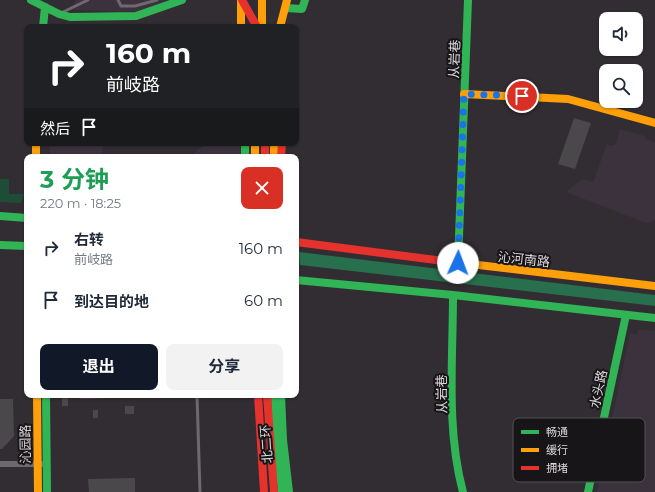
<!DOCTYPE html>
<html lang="zh">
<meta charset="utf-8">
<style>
:root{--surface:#fff;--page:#f2f2f3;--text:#1f2937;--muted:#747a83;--accent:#111827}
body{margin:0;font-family:Montserrat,"Noto Sans SC",sans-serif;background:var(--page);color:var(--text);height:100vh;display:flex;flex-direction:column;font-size:15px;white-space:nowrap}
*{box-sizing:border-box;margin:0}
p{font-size:13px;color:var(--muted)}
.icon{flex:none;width:22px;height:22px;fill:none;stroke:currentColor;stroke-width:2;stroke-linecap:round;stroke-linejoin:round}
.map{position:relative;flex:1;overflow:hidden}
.details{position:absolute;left:24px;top:154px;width:275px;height:244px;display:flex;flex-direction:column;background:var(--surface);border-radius:8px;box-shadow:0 1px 3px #0004}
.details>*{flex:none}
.top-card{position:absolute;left:24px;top:24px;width:275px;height:122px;border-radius:8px;box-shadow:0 1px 3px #0004;background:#202124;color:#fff;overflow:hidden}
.fabs{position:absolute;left:599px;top:12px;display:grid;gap:8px}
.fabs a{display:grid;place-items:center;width:44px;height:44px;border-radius:8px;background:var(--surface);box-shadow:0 1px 3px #0004;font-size:20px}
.pin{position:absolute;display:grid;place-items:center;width:34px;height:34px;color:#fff;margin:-17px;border:2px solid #fff;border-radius:50%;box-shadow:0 1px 4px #0007}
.me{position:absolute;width:44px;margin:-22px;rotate:2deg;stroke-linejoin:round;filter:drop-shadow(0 0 3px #0008)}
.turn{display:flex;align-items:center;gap:14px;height:84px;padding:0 16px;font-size:18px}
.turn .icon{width:52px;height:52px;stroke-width:2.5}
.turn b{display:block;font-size:28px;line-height:34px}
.then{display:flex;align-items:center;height:38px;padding:0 16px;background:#0003;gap:8px;font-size:15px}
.round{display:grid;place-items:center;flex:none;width:42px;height:42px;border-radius:8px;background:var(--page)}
.overview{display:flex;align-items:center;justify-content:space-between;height:68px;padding:0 16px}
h1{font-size:24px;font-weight:700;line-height:30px;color:#1e9e55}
.button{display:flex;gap:8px;margin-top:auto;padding:8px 16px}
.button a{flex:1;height:46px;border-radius:8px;background:var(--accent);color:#fff;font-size:16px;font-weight:700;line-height:46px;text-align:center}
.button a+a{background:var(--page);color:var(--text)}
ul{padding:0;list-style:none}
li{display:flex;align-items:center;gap:12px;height:52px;padding:0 16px}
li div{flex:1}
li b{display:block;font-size:15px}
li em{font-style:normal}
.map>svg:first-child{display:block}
</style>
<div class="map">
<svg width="655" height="492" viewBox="0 0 655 492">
<rect width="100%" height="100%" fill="#312d32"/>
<!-- built -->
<path fill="#3b323d" d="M75 0H168L144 11 128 12 73 10Z
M620 129 645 136V139L655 142V220L646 223 566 192 582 179 593 182 607 144 611 146 616 144Z
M50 143H103L102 157H50Z
M207 143H240L241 157H189Z
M638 329 655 331V492H597L630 333 637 335Z"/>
<!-- green -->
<path fill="#1e4d37" d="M0 179H9V194H24L21 203 0 202Z"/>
<!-- water -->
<path fill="#286f4d" d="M299 252 655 295V306L300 265Z"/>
<!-- building -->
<path fill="#4b484c" d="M574 118 591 123 575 169 558 164Z
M62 395H68V406H62Z
M0 399H13L14 436 2 449H0Z
M125 406H134V414H125Z
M93 410H98V418H93Z
M135 478V492H89L88 479Z"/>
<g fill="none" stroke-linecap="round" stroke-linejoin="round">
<!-- lane -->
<path stroke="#6e686f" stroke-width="3" d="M118 0 121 6H135L157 0
M61 13 88 0
M197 395 200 492
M81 397 195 395"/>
<!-- street -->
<path stroke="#6e686f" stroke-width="6" d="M0 464H47"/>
<!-- fast -->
<path stroke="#30b455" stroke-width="8" d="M31 0 59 14 70 17 136 16 182 0
M286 8 302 9 305 0
M43 27 45 7
M245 143V157
M0 216 27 218
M0 245 27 246
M458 263 468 0
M296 280 453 295 655 318
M453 295C453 360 446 429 463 492
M46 395 47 492
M275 395 277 447 282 492
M281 395 283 440 289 492
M588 492 626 315"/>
<!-- slow -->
<path stroke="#ff9f0a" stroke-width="8" d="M241 0V27
M262 0V27
M280 27 287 0
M464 94 568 99 655 123
M36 143V157
M255 143V157
M274 143V157
M436 260 655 286
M37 395 38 492"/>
<!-- jam -->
<path stroke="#e5322d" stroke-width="8" d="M242 0 257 27
M265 143V157
M281 157 282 143
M296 242 436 260
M258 395 264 492
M267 395 274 492"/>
</g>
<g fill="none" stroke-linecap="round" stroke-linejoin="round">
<!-- route -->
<path stroke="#1a73e8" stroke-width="7" stroke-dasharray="0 12.6" d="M458 263 464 94 522 96"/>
</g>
<g text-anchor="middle" stroke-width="4" stroke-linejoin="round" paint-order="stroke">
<!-- street labels -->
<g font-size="13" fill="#dcd8dc" stroke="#181518">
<text transform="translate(454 59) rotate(-88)" y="5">从岩巷</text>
<text transform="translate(524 259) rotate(6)" y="5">沁河南路</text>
<text transform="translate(598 389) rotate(-78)" y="5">水头路</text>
<text transform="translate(441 394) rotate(-90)" y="5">从岩巷</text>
<text transform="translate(25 444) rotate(-91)" y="5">沁园路</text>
<text transform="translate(266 444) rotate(-94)" y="5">北二环</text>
</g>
</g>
<!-- legend -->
<rect x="513" y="418" width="132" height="64" rx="6" fill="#181518" stroke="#535053" stroke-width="1"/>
<rect x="521" y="430" width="18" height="4" fill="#30b455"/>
<rect x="521" y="448" width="18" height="4" fill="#ff9f0a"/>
<rect x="521" y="466" width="18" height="4" fill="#e5322d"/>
<g font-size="11" fill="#dcd8dc">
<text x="546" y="436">畅通</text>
<text x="546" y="454">缓行</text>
<text x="546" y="472">拥堵</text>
</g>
</svg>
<div class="fabs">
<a><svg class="icon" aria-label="sound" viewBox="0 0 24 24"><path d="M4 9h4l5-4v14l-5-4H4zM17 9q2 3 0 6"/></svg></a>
<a><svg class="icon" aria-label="search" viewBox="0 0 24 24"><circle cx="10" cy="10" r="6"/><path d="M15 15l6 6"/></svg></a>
</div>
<div class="pin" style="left:522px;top:96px;background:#d93025"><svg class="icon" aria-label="arrive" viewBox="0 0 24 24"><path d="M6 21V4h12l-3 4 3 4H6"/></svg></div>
<svg class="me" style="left:458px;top:263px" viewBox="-20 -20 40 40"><circle r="19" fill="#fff"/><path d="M0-13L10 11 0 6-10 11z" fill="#1a73e8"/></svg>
<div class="top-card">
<div class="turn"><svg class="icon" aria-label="right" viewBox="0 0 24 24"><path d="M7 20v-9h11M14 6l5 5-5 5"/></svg><div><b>160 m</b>前岐路</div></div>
<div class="then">然后<svg class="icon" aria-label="arrive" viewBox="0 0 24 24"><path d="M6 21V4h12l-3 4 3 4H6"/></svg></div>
</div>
<section class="details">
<div class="overview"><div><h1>3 分钟</h1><p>220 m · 18:25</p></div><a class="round" style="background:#d93025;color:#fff"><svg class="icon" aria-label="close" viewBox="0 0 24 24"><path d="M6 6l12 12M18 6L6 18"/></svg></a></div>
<ul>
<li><svg class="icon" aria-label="right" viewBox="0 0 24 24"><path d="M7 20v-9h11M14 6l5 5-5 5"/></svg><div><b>右转</b><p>前岐路</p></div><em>160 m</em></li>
<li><svg class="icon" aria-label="arrive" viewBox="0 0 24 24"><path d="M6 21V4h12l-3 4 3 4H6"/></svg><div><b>到达目的地</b></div><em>60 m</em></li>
</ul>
<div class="button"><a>退出</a><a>分享</a></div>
</section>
</div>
